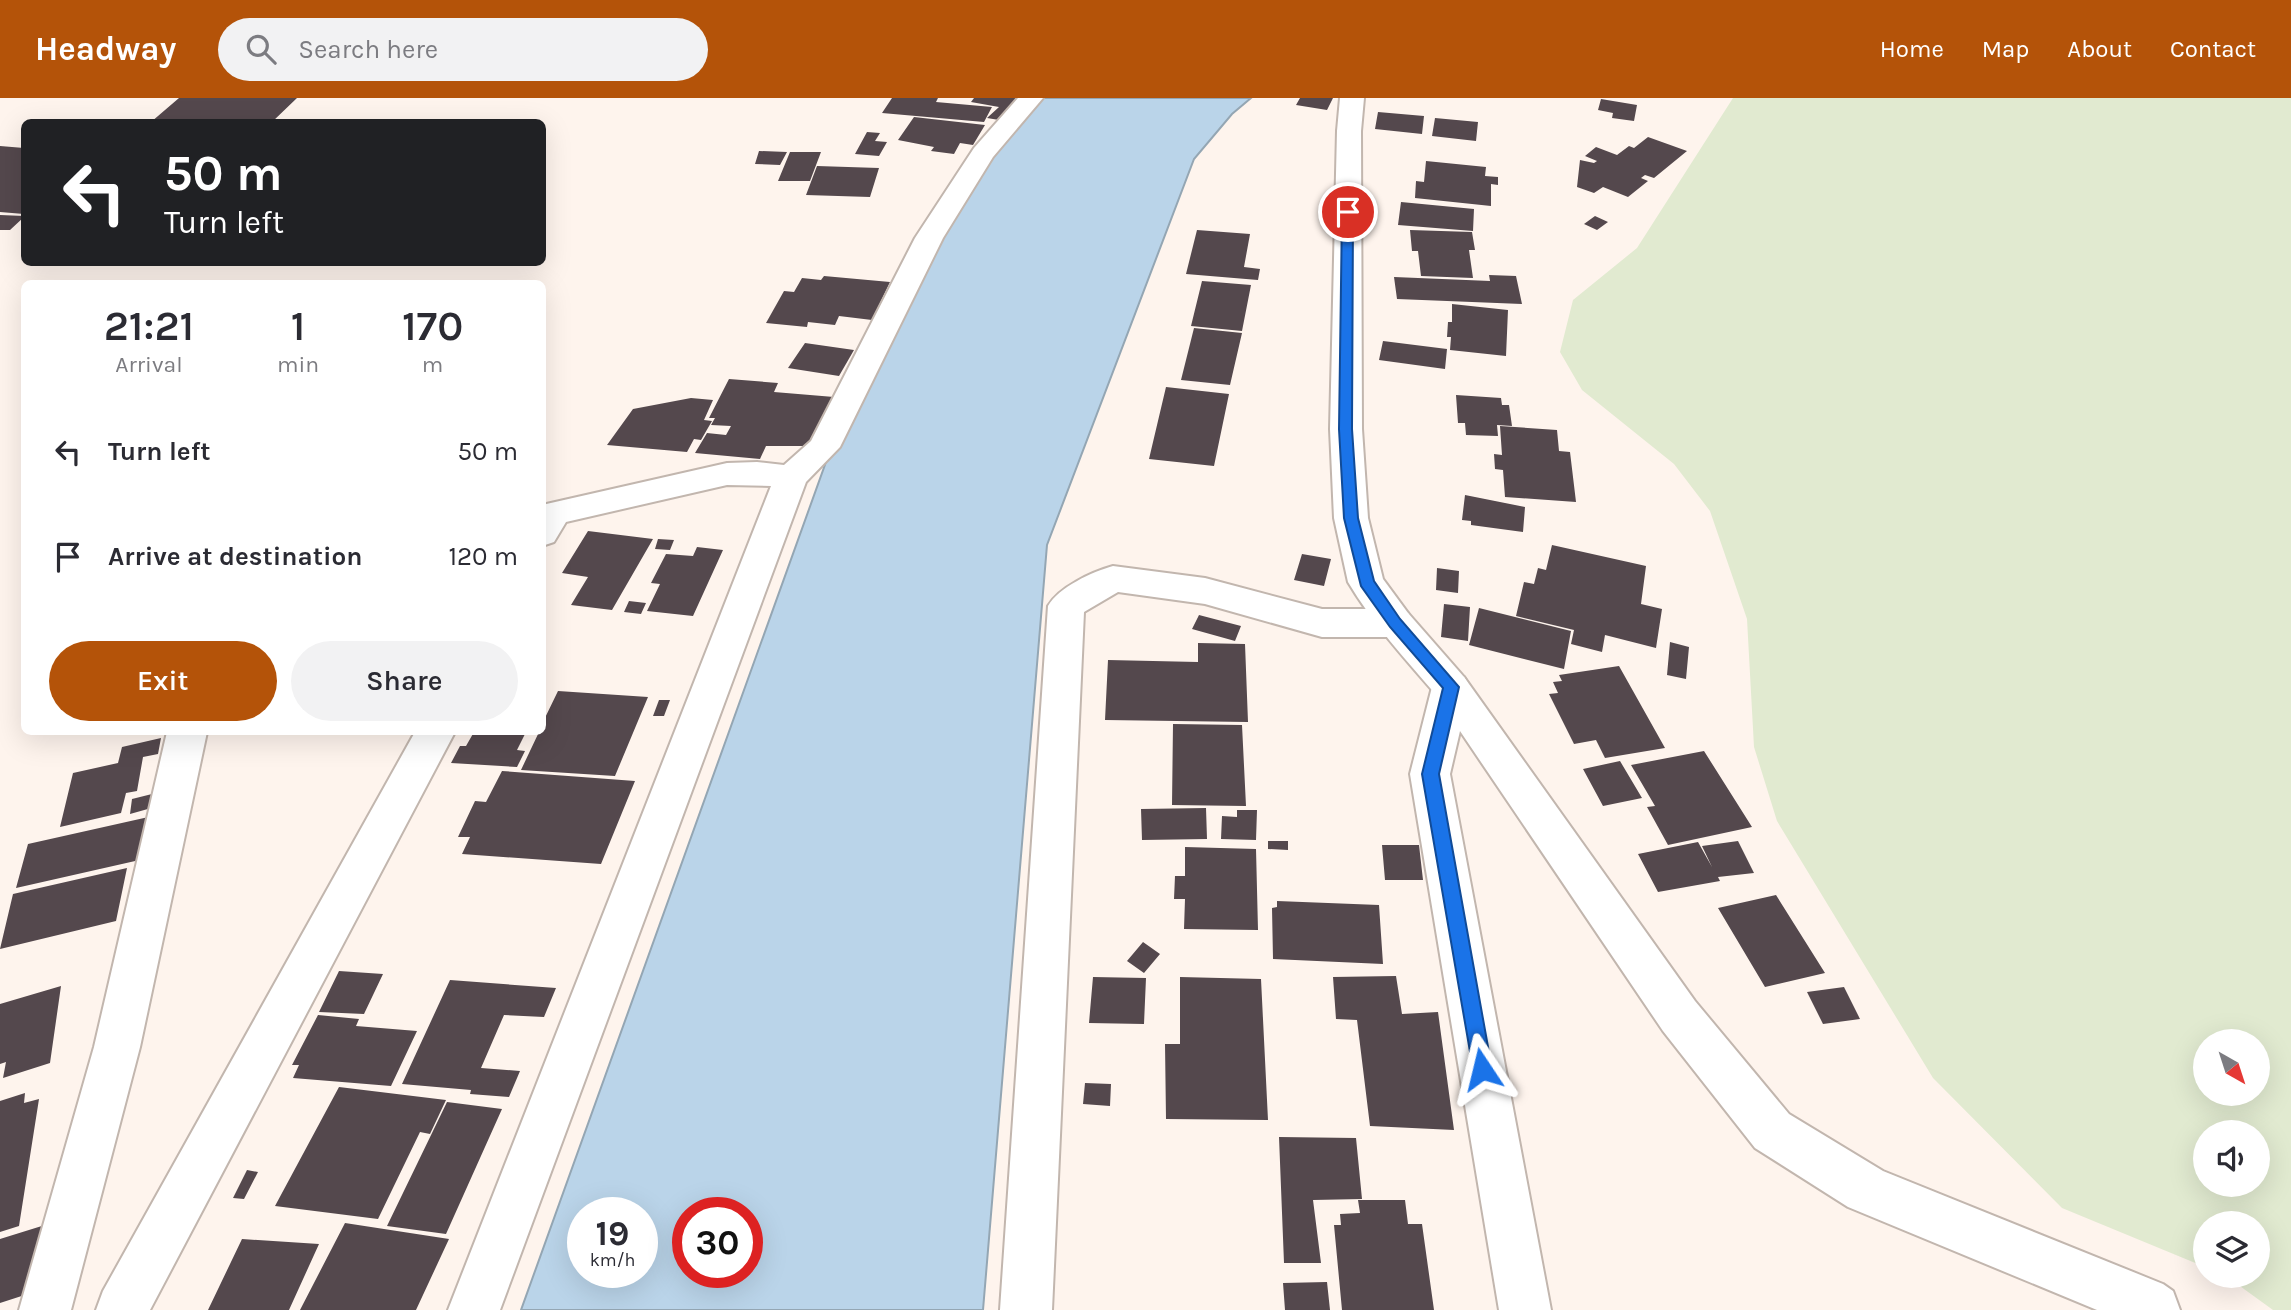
<!DOCTYPE html>
<style>
:root{--surface:#fff;--page:#f2f2f3;--text:#2b2b33;--muted:#7c7c81;--accent:#b45309}
body{margin:0;font-family:Karla,sans-serif;background:var(--page);color:var(--text);height:100vh;display:flex;flex-direction:column;font-size:26px;white-space:nowrap}
*{box-sizing:border-box;margin:0}
p{font-size:23px;color:var(--muted)}
.icon{flex:none;width:38px;height:38px;fill:none;stroke:currentColor;stroke-width:2;stroke-linecap:round;stroke-linejoin:round}
.map{position:relative;flex:1;overflow:hidden}
.side{position:absolute;left:21px;top:182px;width:525px;height:455px;display:flex;flex-direction:column;background:var(--surface);border-radius:10px;box-shadow:0 7px 28px #0002}
.side>*{flex:none}
.hud{position:absolute;left:21px;top:21px;width:525px;height:147px;border-radius:10px;box-shadow:0 7px 28px #0002;background:#202124;color:#fff;overflow:hidden}
.needle{width:46px;rotate:141deg}
.fabs{position:absolute;left:2193px;top:931px;display:grid;gap:14px}
.fabs a{display:grid;place-items:center;width:77px;height:77px;border-radius:50%;background:var(--surface);box-shadow:0 7px 28px #0002;font-size:35px}
.speed{position:absolute;left:567px;top:1099px;display:flex;gap:14px;font-size:35px;font-weight:700;text-align:center}
.speed>*{display:grid;place-content:center;width:91px;height:91px;border-radius:50%;background:var(--surface);box-shadow:0 7px 28px #0002;line-height:1}
.speed small{font-size:18px;font-weight:400}
.speed .limit{border:10px solid #d22;background:#fff;color:#111}
.pin{position:absolute;display:grid;place-items:center;width:60px;height:60px;color:#fff;margin:-30px;border:4px solid #fff;border-radius:50%;box-shadow:0 2px 7px #0007}
.me{position:absolute;width:77px;margin:-38px;rotate:350deg;stroke-linejoin:round;filter:drop-shadow(0 0 5px #0008)}
.turn{display:flex;align-items:center;gap:24px;height:147px;padding:0 28px;font-size:32px}
.turn .icon{width:91px;height:91px;stroke-width:2.5}
.turn b{display:block;font-size:49px;line-height:60px}
.eta{display:flex;justify-content:space-evenly;align-items:center;height:119px;text-align:center}
.eta b{font-size:42px;font-weight:600;line-height:49px}
.action{display:flex;gap:14px;margin-top:auto;padding:14px 28px}
.action a{flex:1;height:80px;border-radius:42px;background:var(--accent);color:#fff;font-size:28px;font-weight:600;line-height:80px;text-align:center}
.action a+a{background:var(--page);color:var(--text)}
ul{padding:0;list-style:none}
li{display:flex;align-items:center;gap:21px;height:105px;padding:0 28px}
li div{flex:1}
li b{display:block;font-size:26px}
li em{font-style:normal}
header{display:flex;align-items:center;gap:42px;box-sizing:border-box;height:98px;padding:0 35px;background:var(--accent);color:#fff}
header strong{font-size:33px}
nav{display:flex;gap:38px;margin-inline-start:auto;font-size:24px}
.search{width:490px;height:63px;background:var(--page);display:flex;align-items:center;gap:18px;box-sizing:border-box;padding:0 24px;border-radius:38px;color:var(--muted);font-size:26px}
.map>svg:first-child{display:block}
</style>
<header>
<strong>Headway</strong>
<div class="search"><svg class="icon" aria-label="search" viewBox="0 0 24 24"><circle cx="10" cy="10" r="6"/><path d="M15 15l6 6"/></svg>Search here</div>
<nav><a>Home</a><a>Map</a><a>About</a><a>Contact</a></nav>
</header>
<div class="map">
<svg width="2291" height="1212" viewBox="0 0 2291 1212">
<rect width="100%" height="100%" fill="#fef4ed"/>
<!-- green -->
<path fill="#e1ead0" fill-rule="evenodd" d="M1733 0H2291V1212H2273L2226 1178H2258V1125H2205V1169L2062 1110 1933 980 1777 723 1754 649 1747 521 1710 413 1674 366 1582 292 1560 254 1573 202 1637 150ZM2205 943H2258V996H2205ZM2205 1034H2258V1087H2205Z"/>
<!-- water -->
<path fill="#bad4e9" stroke="#94a6b3" stroke-width="2" fill-rule="evenodd" d="M1042 0H1251L1232 16 1194 61 1047 447 983 1212H521L826 364 951 123 998 49ZM583 1115H642V1174H583ZM688 1115H747V1174H688Z"/>
<!-- building -->
<path fill="#54484d" d="M179 0H297L272 24H151Z
M892 0H938L936 4 992 9 984 24 882 15Z
M974 0H1019L999 22 987 20 999 9 971 4Z
M1300 0H1333L1327 12 1296 7Z
M1601 1 1637 7 1634 23 1612 20 1613 15 1598 12Z
M1378 14 1424 18 1422 36 1375 31Z
M914 19 985 27 973 47 960 45 954 56 931 53 934 49 898 42Z
M1435 20 1478 24 1476 43 1432 38Z
M867 34 880 35 875 43 887 44 879 58 855 56Z
M1648 39 1687 53 1654 80 1645 77 1641 80 1648 83 1628 99 1603 89 1594 95 1577 89 1580 62 1594 65 1597 63 1585 58 1596 49 1617 57 1629 48 1634 50Z
M0 48 24 50V116L0 114Z
M759 53 787 54 780 67 755 66Z
M790 54H821L810 83H778Z
M1426 63 1486 69 1485 78 1498 79V87L1491 86V108L1415 100 1416 83 1424 84Z
M817 68 879 70 870 99 806 97Z
M1401 104 1474 111 1473 133 1398 127Z
M0 117 24 118V119L10 132H0Z
M1595 118 1608 124 1597 132 1584 126Z
M1197 132 1250 136 1244 169 1260 171 1258 182 1186 176Z
M1410 132 1472 134 1475 152H1469L1473 180 1421 178 1418 153H1412Z
M1489 177 1516 178 1522 206 1397 201 1394 179 1490 183Z
M824 178 890 184 872 222 839 218 835 227 808 224 807 229 766 225 784 193 794 194 802 180 821 182Z
M1202 183 1251 187 1242 233 1191 228Z
M1452 206 1508 212 1506 258 1450 252 1451 239H1447L1448 224H1452Z
M1194 230 1242 235 1230 287 1181 282Z
M1383 243 1447 251 1445 271 1379 262Z
M805 245 854 252 839 278 788 270Z
M729 281 778 285 774 294 834 299 808 348H766L760 361 695 355 707 335 726 337 731 328 711 327 715 320H709Z
M1166 289 1229 296 1214 368 1149 361Z
M1456 297 1501 300 1502 307H1509L1512 328 1497 327 1498 338 1466 337 1465 325H1458Z
M691 300 713 302 704 322 712 323 701 342 694 341 687 354 607 347 633 311Z
M1500 328 1557 332 1559 353 1570 354 1576 404 1505 399 1503 372 1495 371 1494 356 1502 357Z
M1465 397 1525 409 1523 434 1471 427V423L1462 422Z
M588 433 653 441 612 512 571 507 588 479 562 475Z
M658 441 674 442 670 452 655 451Z
M1552 447 1646 468 1641 506 1662 511 1656 550 1605 537 1602 554 1571 546 1574 532 1516 518 1524 484 1534 486 1538 470 1546 472Z
M697 449 723 452 693 518 647 513 660 486 651 485 666 456 693 458Z
M1302 456 1331 461 1324 488 1294 482Z
M1437 470 1459 473 1458 495 1436 492Z
M629 503 646 505 641 516 624 514Z
M1444 506 1470 509 1468 543 1441 539Z
M1479 510 1571 533 1564 571 1469 547Z
M1199 517 1241 528 1235 543 1192 531Z
M1670 544 1689 549 1686 581 1667 577Z
M1198 545 1245 546 1248 624 1105 622 1108 562 1198 564Z
M1619 568 1665 650 1605 660 1596 642 1574 646 1549 596 1558 595 1553 584 1562 583 1559 577Z
M558 593 648 599 615 678 521 672 539 634H542V626Z
M659 602H670L664 618H653Z
M1173 626 1242 627 1246 708 1172 707Z
M474 634H526L517 652 525 653 517 669 451 665 460 648H466Z
M161 640 158 656 143 659 137 693 126 695 121 715 60 729 73 675 118 665 122 649Z
M1704 653 1752 729 1668 747 1647 709 1655 708 1631 667Z
M1620 663 1642 700 1603 708 1583 671Z
M502 673 635 683 601 766 462 756 470 739H458L475 703 486 704Z
M164 693 162 707 130 716 132 701Z
M1206 710 1207 741 1142 742 1141 711Z
M1237 712H1257L1256 742 1221 741 1222 718 1237 719Z
M153 718 144 761 16 790 28 746Z
M1268 743H1288V752L1268 751Z
M1738 743 1754 775 1718 779 1720 783 1658 794 1638 756 1698 744 1712 769 1702 748Z
M1382 747H1419L1423 782H1385Z
M1185 749 1256 751 1258 832 1184 831 1185 801H1174L1175 778H1185Z
M127 770 116 823 0 851 13 796Z
M1776 797 1825 875 1765 889 1718 810Z
M1277 803 1379 807 1383 866 1273 861 1272 810 1277 809Z
M1143 844 1160 856 1144 875 1127 863Z
M339 873 383 876 364 916 319 914Z
M1396 878 1402 916 1438 914 1454 1032 1370 1028 1357 922 1336 921 1333 879Z
M1093 879 1146 880 1144 926 1089 925Z
M1180 879 1261 881 1268 1022 1166 1021 1165 946H1180Z
M450 882 556 890 544 919 504 917 481 970 520 973 509 999 470 996 471 992 402 986Z
M61 888 50 965 3 980 6 964 0 966V906Z
M1844 889 1860 921 1823 926 1807 894Z
M318 917 359 921 356 928 417 933 391 988 293 980 299 967H292Z
M1085 985 1111 986 1110 1008 1083 1006Z
M339 989 446 1002 430 1036 420 1034 378 1121 275 1108Z
M25 995 24 1005 39 1001 19 1128 0 1134V1003Z
M447 1004 502 1011 446 1136 387 1128Z
M1279 1039 1356 1040 1362 1101 1313 1102 1321 1165H1284Z
M247 1072 258 1074 244 1101 233 1100Z
M1358 1102H1405L1408 1126H1422L1434 1212H1342L1334 1127H1341L1340 1116 1360 1115Z
M345 1125 449 1141 416 1212H300Z
M45 1127 34 1194 0 1205V1141Z
M242 1141 319 1146 289 1212H208Z
M1327 1184 1330 1212H1285L1283 1185Z"/>
<g fill="none" stroke-linecap="round" stroke-linejoin="round">
<defs>
<path id="street" d="M1018 0H1043L993 59 943 140 840 349 806 384 500 1212H448L771 388 727 387 566 424 554 444 542 448V407L727 365 757 364 784 367 811 343 915 140 974 50Z
M1340 0H1364L1361 33 1358 38 1349 40 1340 38 1337 33Z
M1113 468 1205 480 1322 511H1395L1408 515 1413 525 1408 535 1395 539H1322L1205 506 1118 494 1084 514 1052 1212H1000L1048 508C1059 489 1092 474 1113 468Z
M1451 574 1464 579 1695 903 1789 1016 1883 1073 2163 1186 2173 1193 2180 1212H2097L1848 1109 1755 1050 1663 933 1460 633 1450 676 1551 1212H1499L1410 676 1432 589 1438 579Z
M167 634H207L140 949 71 1212H19L94 949Z
M415 634H455L150 1212H96L103 1193Z"/>
<path id="secondary" d="M1349 26 1358 28 1361 33 1362 331 1368 420 1383 481 1408 515 1464 579 1470 589 1464 599 1451 604 1438 599C1406 562 1373 526 1348 484L1334 420 1330 331 1337 33 1340 28Z"/>
</defs>
<!-- street casing -->
<use href="#street" stroke="#c2b6ae" stroke-width="4"/>
<!-- secondary casing -->
<use href="#secondary" stroke="#c2b6ae" stroke-width="4"/>
<!-- street -->
<use href="#street" fill="#fff" fill-rule="evenodd"/>
<!-- secondary -->
<use href="#secondary" fill="#fff" fill-rule="evenodd"/>
</g>
<!-- route -->
<path fill="#1a73e8" stroke="#114b97" stroke-width="2" d="M1348 110 1353 114 1352 331 1358 420 1374 483 1400 521 1459 589 1439 676 1492 971 1489 977 1482 980 1475 977 1473 971 1422 676 1443 590 1390 529 1361 488 1344 420 1339 331 1342 114Z"/>
</svg>
<div class="fabs">
<a><svg class="needle" viewBox="-14 -14 28 28"><path d="M0-13l5 13h-10z" fill="#e53935"/><path d="M0 13l5-13h-10z" fill="#7c7c81"/></svg></a>
<a><svg class="icon" aria-label="sound" viewBox="0 0 24 24"><path d="M4 9h4l5-4v14l-5-4H4zM17 9q2 3 0 6"/></svg></a>
<a><svg class="icon" aria-label="layers" viewBox="0 0 24 24"><path d="M12 4l9 5-9 5-9-5zM3 14l9 5 9-5"/></svg></a>
</div>
<div class="speed"><div>19<small>km/h</small></div><div class="limit">30</div></div>
<div class="pin" style="left:1348px;top:114px;background:#d93025"><svg class="icon" aria-label="arrive" viewBox="0 0 24 24"><path d="M6 21V4h12l-3 4 3 4H6"/></svg></div>
<svg class="me" style="left:1482px;top:971px" viewBox="-20 -20 40 40"><path d="M0-17L14 15 0 8-14 15z" fill="#1a73e8" stroke="#fff" stroke-width="4"/></svg>
<div class="hud">
<div class="turn"><svg class="icon" aria-label="left" viewBox="0 0 24 24"><path d="M17 20v-9H6M10 6l-5 5 5 5"/></svg><div><b>50 m</b>Turn left</div></div>
</div>
<section class="side">
<div class="eta">
<div><b>21:21</b><p>Arrival</p></div>
<div><b>1</b><p>min</p></div>
<div><b>170</b><p>m</p></div>
</div>
<ul>
<li><svg class="icon" aria-label="left" viewBox="0 0 24 24"><path d="M17 20v-9H6M10 6l-5 5 5 5"/></svg><div><b>Turn left</b></div><em>50 m</em></li>
<li><svg class="icon" aria-label="arrive" viewBox="0 0 24 24"><path d="M6 21V4h12l-3 4 3 4H6"/></svg><div><b>Arrive at destination</b></div><em>120 m</em></li>
</ul>
<div class="action"><a>Exit</a><a>Share</a></div>
</section>
</div>
